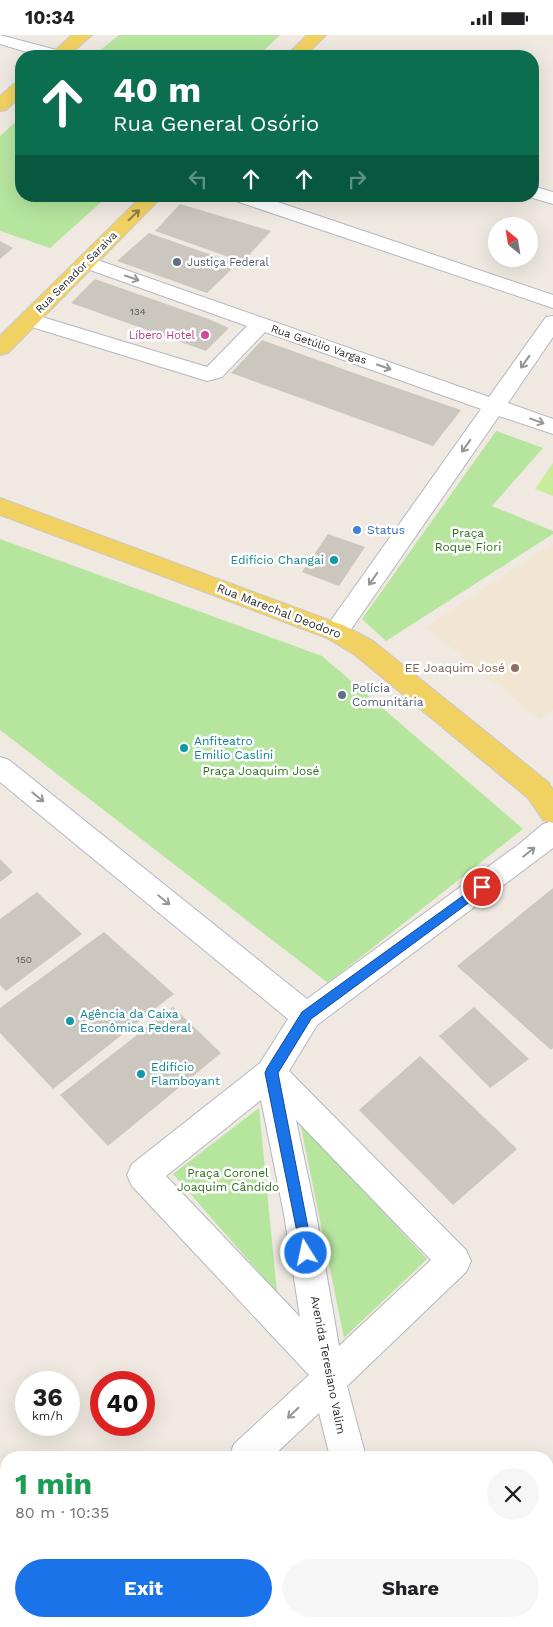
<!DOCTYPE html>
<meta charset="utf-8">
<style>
:root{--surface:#fff;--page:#f6f6f6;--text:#202124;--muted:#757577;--accent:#1a73e8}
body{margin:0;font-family:"Work Sans",sans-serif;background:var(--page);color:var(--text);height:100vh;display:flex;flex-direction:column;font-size:19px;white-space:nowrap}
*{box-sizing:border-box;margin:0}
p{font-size:16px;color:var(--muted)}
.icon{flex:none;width:28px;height:28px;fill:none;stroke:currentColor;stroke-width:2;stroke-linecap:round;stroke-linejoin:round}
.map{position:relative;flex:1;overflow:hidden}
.panel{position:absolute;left:0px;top:1416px;width:554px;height:176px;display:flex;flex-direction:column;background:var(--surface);border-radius:20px 20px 0 0;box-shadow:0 5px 20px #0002}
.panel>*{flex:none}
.banner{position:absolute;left:15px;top:15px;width:524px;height:152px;border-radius:20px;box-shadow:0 5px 20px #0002;background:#0b6e4f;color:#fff;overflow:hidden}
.needle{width:32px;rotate:330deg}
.tools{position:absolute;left:488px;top:182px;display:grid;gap:10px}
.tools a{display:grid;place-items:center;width:50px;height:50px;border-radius:50%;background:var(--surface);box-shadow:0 5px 20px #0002;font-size:25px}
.speed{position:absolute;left:15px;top:1336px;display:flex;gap:10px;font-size:25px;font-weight:700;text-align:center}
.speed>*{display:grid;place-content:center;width:65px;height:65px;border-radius:50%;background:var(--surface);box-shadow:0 5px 20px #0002;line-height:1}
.speed small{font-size:12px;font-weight:400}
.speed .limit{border:8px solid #d22;background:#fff;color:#111}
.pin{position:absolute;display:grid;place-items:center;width:42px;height:42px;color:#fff;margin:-21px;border:2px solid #fff;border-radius:50%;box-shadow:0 1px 5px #0007}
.me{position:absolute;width:55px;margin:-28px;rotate:350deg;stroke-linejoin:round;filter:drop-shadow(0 0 4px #0008)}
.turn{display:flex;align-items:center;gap:18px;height:105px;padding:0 15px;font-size:22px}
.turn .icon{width:65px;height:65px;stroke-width:2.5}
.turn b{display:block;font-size:35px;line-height:42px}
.lanes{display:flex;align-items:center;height:48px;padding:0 15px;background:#0003;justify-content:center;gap:25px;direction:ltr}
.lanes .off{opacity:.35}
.round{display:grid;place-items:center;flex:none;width:52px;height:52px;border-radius:26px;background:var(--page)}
.overview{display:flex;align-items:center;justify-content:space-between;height:85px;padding:0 15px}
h1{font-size:30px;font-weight:700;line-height:38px;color:#1e9e55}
.action{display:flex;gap:10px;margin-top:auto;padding:10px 15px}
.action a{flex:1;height:58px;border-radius:30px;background:var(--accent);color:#fff;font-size:20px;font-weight:700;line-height:58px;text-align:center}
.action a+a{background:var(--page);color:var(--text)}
.status{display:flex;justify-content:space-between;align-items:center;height:35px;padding:0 25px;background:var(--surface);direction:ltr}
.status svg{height:14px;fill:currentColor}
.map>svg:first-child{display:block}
</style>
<div class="status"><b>10:34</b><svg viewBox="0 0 49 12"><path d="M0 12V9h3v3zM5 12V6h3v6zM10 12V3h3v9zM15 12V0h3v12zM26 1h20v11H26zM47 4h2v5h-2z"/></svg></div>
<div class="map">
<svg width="553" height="1592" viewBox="0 0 553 1592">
<rect width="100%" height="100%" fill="#efe9e1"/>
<!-- education -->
<path fill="#f0e6d1" d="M553 508V674L540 684 426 592Z"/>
<!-- green -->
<path fill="#b6e59e" d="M119 0H280L258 21H93Z
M21 82V161H108L50 213 0 196V101Z
M496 396 543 413 492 471 553 496V499L386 606 362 584Z
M0 504 322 621 523 794 328 948 0 695Z
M259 1073 277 1258 173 1139Z
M300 1087 427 1224 344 1303Z"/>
<!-- pitch -->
<path fill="#c9ec9a" d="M553 428V461L535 454Z"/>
<!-- building -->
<path fill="#cbc7bf" d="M180 169 271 196 243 227 155 196Z
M149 198 237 229 207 258 117 226Z
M0 206 13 213 0 224Z
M95 244 206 283 229 293 206 316 71 268Z
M262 305 368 343 461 375 433 411 231 338Z
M328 499 365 512 339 551 302 537Z
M0 824 13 837 0 847Z
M553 853V1013L551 1015 457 931Z
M37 857 82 899 6 956 0 950V884Z
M104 897 174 959 53 1054 0 998V973Z
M173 972 221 1018 108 1111 60 1060Z
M474 972 529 1024 490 1053 439 1001Z
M420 1021 517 1114 453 1170 359 1075Z"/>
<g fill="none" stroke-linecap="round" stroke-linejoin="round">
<defs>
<path id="minor" d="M0 0 64 17 67 21H40L0 9Z
M532 151 553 157V169L526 161H532Z
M230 161H260L553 260V273L233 165Z
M86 221 489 362 546 282 553 281V302L508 368 553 384V399L499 381 345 603 336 606 327 603 324 597 327 591 481 374 265 297 222 342 207 346 22 289 19 284 22 279 29 278 207 332 247 291 79 231 76 227 79 223Z
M0 722 9 725 307 964 518 810 543 789 553 786V813L317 990 289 1036 466 1215 471 1226 466 1237 347 1351 366 1422H330L319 1378 272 1422H229L234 1409 309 1340 132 1151 127 1140 132 1129 260 1028 288 984 0 747ZM261 1065 284 1179 300 1282 166 1141ZM296 1085 431 1225 339 1311 316 1179Z
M0 1510 6 1512V1554L0 1552Z
M24 1586H95L92 1592H27Z
M369 1586H407L408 1592H370Z"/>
<path id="major" d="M72 0H92L68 21H49Z
M307 0H326L305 21H286Z
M21 47V61L6 75 0 76V61L15 48Z
M142 161H163L8 318 0 320V301Z
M0 463 345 591 373 606 548 747 553 755V788L543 785 528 763 355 620 327 603 0 480Z"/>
</defs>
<!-- minor casing -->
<use href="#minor" stroke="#b4b7c1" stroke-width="2"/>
<!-- major casing -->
<use href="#major" stroke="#c9c9c9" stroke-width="2"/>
<!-- minor -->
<use href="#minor" fill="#fff" fill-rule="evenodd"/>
<!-- major -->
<use href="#major" fill="#f2d163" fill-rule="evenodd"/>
</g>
<!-- one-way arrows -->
<defs><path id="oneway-shaft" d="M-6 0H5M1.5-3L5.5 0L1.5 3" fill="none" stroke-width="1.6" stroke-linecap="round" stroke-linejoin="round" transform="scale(1.25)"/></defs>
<use stroke="#908048" href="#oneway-shaft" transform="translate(134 180) rotate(-44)"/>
<g stroke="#969696">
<use href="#oneway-shaft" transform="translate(132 243) rotate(19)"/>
<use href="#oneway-shaft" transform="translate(525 327) rotate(125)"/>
<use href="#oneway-shaft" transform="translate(384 332) rotate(19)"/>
<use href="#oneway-shaft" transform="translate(537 386) rotate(20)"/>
<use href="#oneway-shaft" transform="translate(466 411) rotate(125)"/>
<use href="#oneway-shaft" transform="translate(373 544) rotate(125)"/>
<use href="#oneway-shaft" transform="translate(38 762) rotate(39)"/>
<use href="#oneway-shaft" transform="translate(529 817) rotate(-39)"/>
<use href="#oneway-shaft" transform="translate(164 865) rotate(39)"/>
<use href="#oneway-shaft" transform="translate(293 1378) rotate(136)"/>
</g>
<!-- route -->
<path fill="#1a73e8" stroke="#114b97" d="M482 847 486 849 488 852 486 855 311 984 278 1038 313 1218 311 1222 306 1224 302 1222 265 1038 267 1033 302 977Z"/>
<!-- markers -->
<g fill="#5c6f8a" stroke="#fff" stroke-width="2">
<circle cx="177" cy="227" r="5"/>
<circle cx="342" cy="660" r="5"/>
</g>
<circle fill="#d1479c" stroke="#fff" stroke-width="2" cx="205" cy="300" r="5"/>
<circle fill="#3f7fe0" stroke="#fff" stroke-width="2" cx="357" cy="495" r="5"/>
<g fill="#0f9aa8" stroke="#fff" stroke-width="2">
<circle cx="334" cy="525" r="5"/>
<circle cx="184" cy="713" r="5"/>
<circle cx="70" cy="986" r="5"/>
<circle cx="141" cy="1039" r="5"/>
</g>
<circle fill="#8d6e63" stroke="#fff" stroke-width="2" cx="515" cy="633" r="5"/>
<g text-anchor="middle" stroke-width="5" stroke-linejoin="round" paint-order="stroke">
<!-- number labels -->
<g font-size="10" fill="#555452">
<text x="138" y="280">134</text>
<text x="24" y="928">150</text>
</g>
<!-- far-service labels -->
<g font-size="11" fill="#4e5e75" stroke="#fff" text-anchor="start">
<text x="187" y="231">Justiça Federal</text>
</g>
<!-- far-street labels -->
<g font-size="11" fill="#2e2e2e" stroke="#fff">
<text transform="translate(76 237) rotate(-45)" y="4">Rua Senador Saraiva</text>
<text transform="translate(319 309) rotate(19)" y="4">Rua Getúlio Vargas</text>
</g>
<!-- far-hotel labels -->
<g font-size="11" fill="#b23c85" stroke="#fff" text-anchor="end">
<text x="195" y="304">Líbero Hotel</text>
</g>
<!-- shop labels -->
<g font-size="12" fill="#366cbe" stroke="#fff" text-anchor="start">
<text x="367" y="499">Status</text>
</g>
<!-- park labels -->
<g font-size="12" fill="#2c6e1b" stroke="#fff">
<text x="468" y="502">Praça<tspan x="468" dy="14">Roque Fiori</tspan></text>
<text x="261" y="740">Praça Joaquim José</text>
<text x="228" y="1142">Praça Coronel<tspan x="228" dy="14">Joaquim Cândido</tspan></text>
</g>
<!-- culture labels -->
<g font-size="12" fill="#0d838f" stroke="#fff" text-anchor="start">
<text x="324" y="529" text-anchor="end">Edifício Changai</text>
<text x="194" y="710">Anfiteatro<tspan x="194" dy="14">Emilio Caslini</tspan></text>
<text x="80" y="983">Agência da Caixa<tspan x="80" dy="14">Econômica Federal</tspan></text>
<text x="151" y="1036">Edifício<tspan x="151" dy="14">Flamboyant</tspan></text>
</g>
<!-- street labels -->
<g font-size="12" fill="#2e2e2e" stroke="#fff">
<text transform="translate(279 576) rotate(21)" y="4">Rua Marechal Deodoro</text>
<text transform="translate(328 1330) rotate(79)" y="4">Avenida Teresiano Valim</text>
</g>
<!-- education labels -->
<g font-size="12" fill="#785e54" stroke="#fff" text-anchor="end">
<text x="505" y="637">EE Joaquim José</text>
</g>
<!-- service labels -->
<g font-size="12" fill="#4e5e75" stroke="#fff" text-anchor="start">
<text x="352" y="657">Polícia<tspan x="352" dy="14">Comunitária</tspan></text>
</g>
</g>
</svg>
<div class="tools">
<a><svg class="needle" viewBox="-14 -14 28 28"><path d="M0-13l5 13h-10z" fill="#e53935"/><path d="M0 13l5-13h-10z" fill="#757577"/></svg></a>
</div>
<div class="speed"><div>36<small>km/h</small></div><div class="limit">40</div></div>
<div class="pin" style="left:482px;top:852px;background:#d93025"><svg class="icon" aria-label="arrive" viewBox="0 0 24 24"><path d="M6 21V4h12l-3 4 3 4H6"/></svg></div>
<svg class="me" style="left:306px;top:1218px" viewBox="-20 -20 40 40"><circle r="17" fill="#1a73e8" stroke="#fff" stroke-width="3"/><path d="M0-11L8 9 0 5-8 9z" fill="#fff"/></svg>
<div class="banner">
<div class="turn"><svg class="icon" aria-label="ahead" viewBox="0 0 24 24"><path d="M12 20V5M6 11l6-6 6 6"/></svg><div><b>40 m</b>Rua General Osório</div></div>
<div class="lanes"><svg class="icon off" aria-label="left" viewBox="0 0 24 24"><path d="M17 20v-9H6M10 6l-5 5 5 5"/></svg><svg class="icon" aria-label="ahead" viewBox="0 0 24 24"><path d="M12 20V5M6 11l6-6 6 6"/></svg><svg class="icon" aria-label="ahead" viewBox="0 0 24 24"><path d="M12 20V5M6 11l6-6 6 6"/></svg><svg class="icon off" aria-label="right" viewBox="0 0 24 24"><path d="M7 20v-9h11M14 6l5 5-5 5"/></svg></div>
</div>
<section class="panel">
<div class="overview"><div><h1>1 min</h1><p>80 m · 10:35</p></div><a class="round"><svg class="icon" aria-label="close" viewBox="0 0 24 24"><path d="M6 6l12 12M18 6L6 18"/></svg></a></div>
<div class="action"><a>Exit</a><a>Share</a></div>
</section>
</div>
